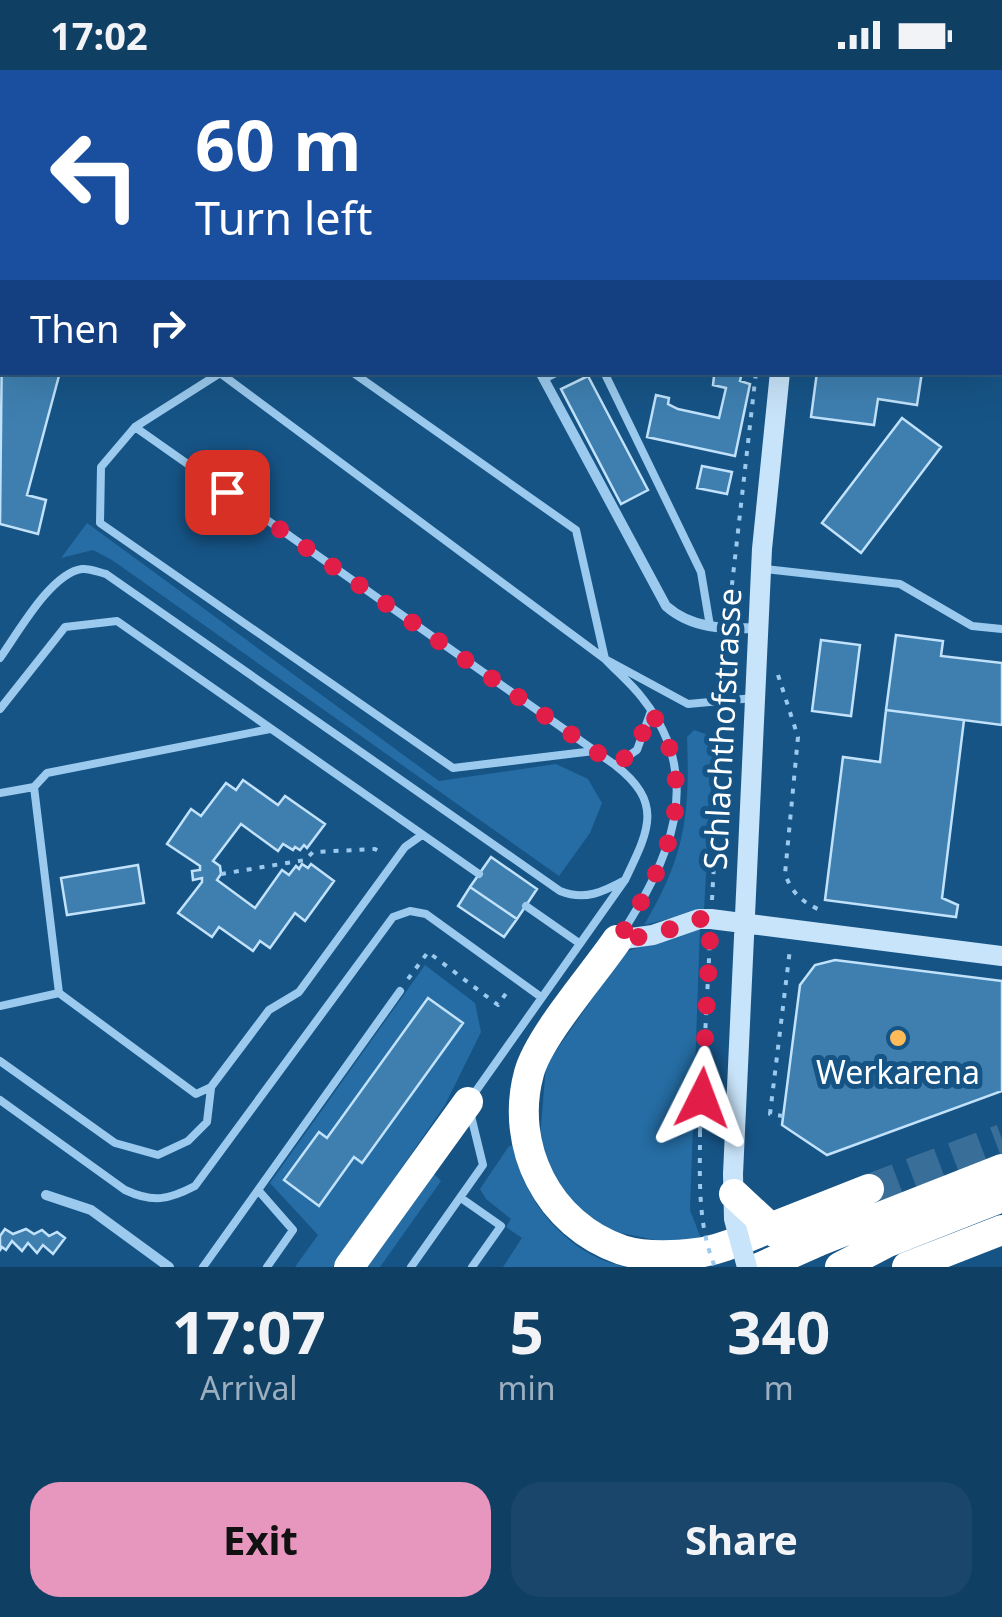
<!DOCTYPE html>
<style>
:root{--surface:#103f64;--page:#19466a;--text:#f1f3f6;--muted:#9cafbf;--line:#305878;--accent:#e797bd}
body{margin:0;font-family:"Noto Sans",sans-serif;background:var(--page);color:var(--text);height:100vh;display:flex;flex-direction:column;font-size:38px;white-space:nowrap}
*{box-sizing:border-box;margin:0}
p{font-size:32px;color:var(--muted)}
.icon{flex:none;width:55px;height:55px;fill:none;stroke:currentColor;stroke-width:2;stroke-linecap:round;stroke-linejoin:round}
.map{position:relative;height:1197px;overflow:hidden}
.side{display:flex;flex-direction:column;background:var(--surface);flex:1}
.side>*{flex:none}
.banner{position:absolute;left:0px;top:0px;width:1002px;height:305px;box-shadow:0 10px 40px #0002,0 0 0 2px var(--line);background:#1a4fa0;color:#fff;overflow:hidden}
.pin{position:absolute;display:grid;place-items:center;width:85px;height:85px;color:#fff;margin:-42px;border-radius:20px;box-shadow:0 5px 15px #0006}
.me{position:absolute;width:110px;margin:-55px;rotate:3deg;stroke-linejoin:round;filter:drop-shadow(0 0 8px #0008)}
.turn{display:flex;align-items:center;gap:35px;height:210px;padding:0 30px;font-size:45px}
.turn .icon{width:130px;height:130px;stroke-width:2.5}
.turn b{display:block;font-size:70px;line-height:85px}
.then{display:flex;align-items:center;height:95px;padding:0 30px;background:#0003;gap:20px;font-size:38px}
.eta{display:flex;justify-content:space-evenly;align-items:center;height:170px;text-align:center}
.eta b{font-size:60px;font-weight:700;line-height:70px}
.cta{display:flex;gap:20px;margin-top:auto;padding:20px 30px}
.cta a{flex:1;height:115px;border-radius:30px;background:var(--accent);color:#111;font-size:40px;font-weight:700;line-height:115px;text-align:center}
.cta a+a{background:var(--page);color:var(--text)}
.status{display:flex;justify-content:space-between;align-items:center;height:70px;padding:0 50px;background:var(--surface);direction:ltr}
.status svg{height:28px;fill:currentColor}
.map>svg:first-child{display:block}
</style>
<div class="status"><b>17:02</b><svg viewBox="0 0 49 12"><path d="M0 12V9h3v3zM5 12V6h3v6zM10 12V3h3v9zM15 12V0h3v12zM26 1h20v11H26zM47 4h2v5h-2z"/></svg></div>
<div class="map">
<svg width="1002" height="1197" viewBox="0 0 1002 1197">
<rect width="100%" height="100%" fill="#165486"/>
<!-- green -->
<path fill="#256da4" d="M87 453 439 711 556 694 588 709 602 733 590 763 559 806 112 490 93 480 61 488Z
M694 660 714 667 704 840 644 855C685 786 690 746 687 667Z
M700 857 690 1140 702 1171 670 1173 597 1158 558 1118 540 1069 546 995 625 882Z
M425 895 475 933 481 962 445 1035 333 1197H295L318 1165 270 1113Z
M509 1076H514C522 1131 570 1188 628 1197H503L522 1168 506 1157 511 1149 486 1129 480 1119Z
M430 1100 441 1111 380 1197H362Z"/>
<!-- building -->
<path fill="#3e7fb0" stroke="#c1e2fa" stroke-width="2.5" d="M2 266V302H60L27 425 46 430 38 464 0 454Z
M699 302H742L740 311 750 314 735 386 647 367 656 325 669 328 668 334 678 339 719 348 726 318 713 315 714 306Z
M817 302H922L917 335 878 329 874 355 811 347Z
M588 306 648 420 621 434 561 319Z
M902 348 941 377 861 483 822 453Z
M702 396 732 402 727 424 697 418Z
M896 565 943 571 941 586 1002 593V655L886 640Z
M821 570 860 575 851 646 812 641Z
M886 640 964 650 942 828 958 835 956 847 825 830 843 687 880 692Z
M243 710 278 735 285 726 325 754 307 778 304 775 300 780 295 777 293 780 283 774 278 781 241 754 213 791 220 796 221 804 217 810 255 838 282 800 289 805 296 796 299 799 302 794 308 798 311 794 334 811 305 851 295 843 270 878 260 871 253 881 219 857 212 867 178 843 202 812V808L193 810 192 801 200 800V796L167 774 191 739 201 746 226 713 236 720Z
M491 787 537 819 517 849 470 817Z
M138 795 144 833 67 845 61 808Z
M470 817 517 849 504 867 458 836Z
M835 890 1002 911V1021L827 1085 782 1055 800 915 815 895Z
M428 928 463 953 362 1093 354 1087 319 1136 284 1110 319 1062 327 1068Z
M5 1159 13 1164 26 1159 34 1164 42 1160 49 1166 57 1162 65 1168 53 1184 43 1175 37 1183 28 1173 22 1181 12 1171 6 1180 2 1177 0 1180V1166Z"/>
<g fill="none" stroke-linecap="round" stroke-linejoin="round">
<!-- highway-tunnel -->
<path stroke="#396e98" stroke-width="30" stroke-dasharray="30 15" stroke-linecap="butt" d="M869 1119 1002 1069"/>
<!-- path -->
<path stroke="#9bcaee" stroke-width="4" stroke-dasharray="5 8" stroke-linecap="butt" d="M811 2 812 0
M861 2 863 0
M729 541 756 302
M778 605 798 667 785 804C792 823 802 832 820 840
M725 616 727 576
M221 804 305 790 313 782 375 779 382 783
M712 830 722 645
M408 909 428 882 498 935 509 919
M783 1046 770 1044 790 879
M700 1062 710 870"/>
<!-- lane -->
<path stroke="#9bcaee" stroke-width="8" d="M352 302 576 460 605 589 688 634 754 628
M604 302 701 502 710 556
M544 309 558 302
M135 357 615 695 637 680 651 641
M765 499 900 514 972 556 1002 559
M0 588C18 563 51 503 82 499 89 498 98 502 106 504L560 821C585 831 603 822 625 810
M0 639 65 557 117 551 479 804
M594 681 453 698 100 453 101 397 135 357 220 303 605 589C617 602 632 614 643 629 707 710 669 791 620 866
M0 723 34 717
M526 836 579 873
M59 923 34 717 47 703 270 659
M0 936 59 923 196 1024 211 1017 269 940 299 922 405 777 422 765
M0 991 115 1073 158 1085 188 1071 207 1052 211 1018
M471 1028 625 810C649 760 664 733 615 695
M0 1030 125 1120C153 1133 168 1130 195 1116L393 847 410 841 426 844 541 927
M461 1128 501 1156 472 1197
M203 1197 258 1120
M267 1197 293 1160 258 1120 400 921
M411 1197 483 1095 471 1046"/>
<!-- street -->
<path stroke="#9bcaee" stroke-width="10" d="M540 302 666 536C692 559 724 559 758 558
M46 1125 91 1140 169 1197"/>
<!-- secondary -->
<path stroke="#c8e4fa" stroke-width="20" d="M837 2 838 0
M617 870 653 865 699 849H711L1002 886
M733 1104 762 479 780 302"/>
<!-- highway -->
<path stroke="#fff" stroke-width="30" d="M617 870C594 904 539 966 529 1003 509 1076 548 1155 622 1180 645 1187 673 1186 697 1183 722 1180 747 1167 770 1158 803 1145 836 1132 869 1119
M349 1197 468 1032
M761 1197 819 1171 1002 1099
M840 1197 888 1172 1002 1127
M907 1197 1002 1160"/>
<defs>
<path id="rail" d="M924 0 942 2
M1000 10 1002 11
M1000 69H1002"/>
</defs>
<!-- rail casing -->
<use href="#rail" stroke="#fff" stroke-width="10"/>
<!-- rail -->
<use href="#rail" stroke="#165486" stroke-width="6" stroke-dasharray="19" stroke-linecap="butt"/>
<!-- path-bridge -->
<path stroke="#9bcaee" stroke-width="4" stroke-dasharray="5 8" stroke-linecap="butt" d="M700 1062C700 1107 697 1154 715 1197"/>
<!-- secondary-bridge -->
<path stroke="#c8e4fa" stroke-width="20" d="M733 1104 734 1149 747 1197"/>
<!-- highway-bridge -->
<path stroke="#fff" stroke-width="30" d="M734 1124 776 1163 819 1171"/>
</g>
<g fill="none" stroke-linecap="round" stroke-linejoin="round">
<!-- route -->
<path stroke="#e11d48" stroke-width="18" stroke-dasharray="0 32.4" d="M227 422 615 695 636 680 651 641C658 654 667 668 671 683 690 753 654 813 618 870L653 865 700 849H711L702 1028"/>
</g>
<!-- markers -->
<circle fill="#ffbb58" stroke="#165486" stroke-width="4" cx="898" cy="968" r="10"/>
<g text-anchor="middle" stroke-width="10" stroke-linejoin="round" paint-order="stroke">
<!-- street labels -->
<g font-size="32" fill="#fff" stroke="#165486">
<text transform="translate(723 659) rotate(-87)" y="11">Schlachthofstrasse</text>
</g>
<!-- poi labels -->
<g font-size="32" fill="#fff" stroke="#165486">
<text x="898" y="1014">Werkarena</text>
</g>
</g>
</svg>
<div class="pin" style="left:227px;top:422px;background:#d93025"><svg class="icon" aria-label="arrive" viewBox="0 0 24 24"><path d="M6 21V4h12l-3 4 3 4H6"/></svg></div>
<svg class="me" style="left:702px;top:1028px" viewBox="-20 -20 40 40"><path d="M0-17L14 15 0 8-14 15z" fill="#e11d48" stroke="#fff" stroke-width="4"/></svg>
<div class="banner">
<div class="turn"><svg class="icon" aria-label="left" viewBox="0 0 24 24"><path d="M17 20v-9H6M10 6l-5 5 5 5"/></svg><div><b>60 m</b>Turn left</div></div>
<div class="then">Then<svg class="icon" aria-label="right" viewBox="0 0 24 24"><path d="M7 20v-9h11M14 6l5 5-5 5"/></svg></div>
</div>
</div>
<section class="side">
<div class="eta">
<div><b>17:07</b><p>Arrival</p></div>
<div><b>5</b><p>min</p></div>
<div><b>340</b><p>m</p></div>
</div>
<div class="cta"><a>Exit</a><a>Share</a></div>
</section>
